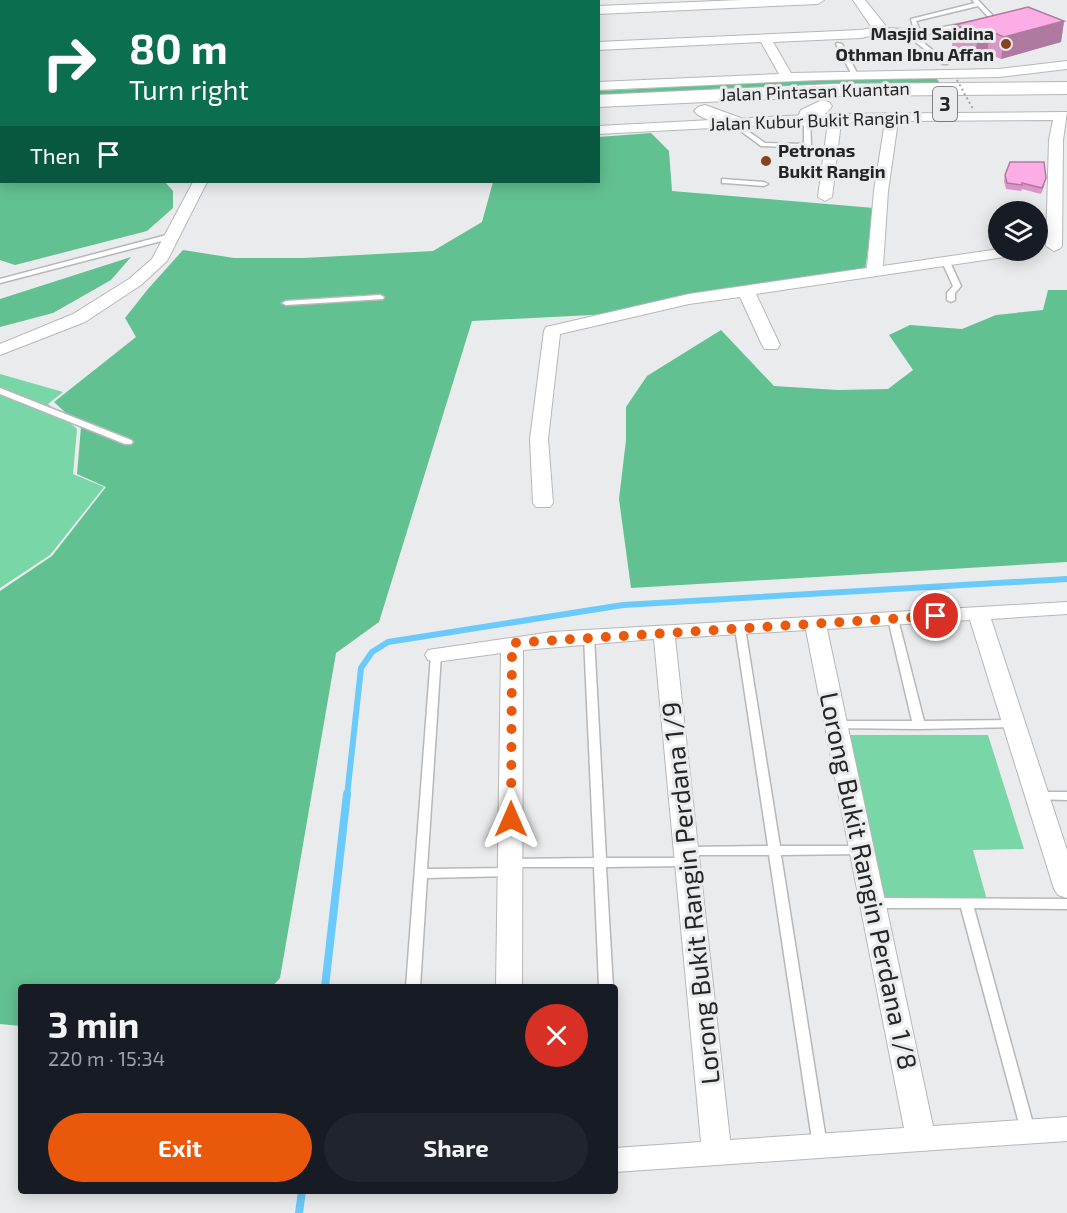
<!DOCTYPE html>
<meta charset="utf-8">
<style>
:root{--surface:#171b24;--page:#20242c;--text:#f1f3f6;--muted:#9ea1a6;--accent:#ea580c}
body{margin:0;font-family:"Exo 2",sans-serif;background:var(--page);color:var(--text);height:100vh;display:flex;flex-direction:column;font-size:22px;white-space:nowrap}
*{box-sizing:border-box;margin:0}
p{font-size:20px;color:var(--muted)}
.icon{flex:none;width:33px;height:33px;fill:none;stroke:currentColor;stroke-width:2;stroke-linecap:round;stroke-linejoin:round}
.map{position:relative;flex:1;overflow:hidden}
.panel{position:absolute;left:18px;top:984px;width:600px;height:210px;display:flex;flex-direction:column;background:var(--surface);border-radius:6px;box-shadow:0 3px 15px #0003}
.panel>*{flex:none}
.banner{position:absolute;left:0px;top:0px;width:600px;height:183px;box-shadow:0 3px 15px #0003;background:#0b6e4f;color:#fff;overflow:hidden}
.tools{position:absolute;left:988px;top:201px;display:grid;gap:12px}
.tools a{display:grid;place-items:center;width:60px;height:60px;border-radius:50%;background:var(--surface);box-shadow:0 3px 15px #0003;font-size:30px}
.pin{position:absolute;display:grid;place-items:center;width:51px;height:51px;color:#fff;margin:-26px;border:3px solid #fff;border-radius:50%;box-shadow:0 2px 6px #0007}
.me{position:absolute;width:66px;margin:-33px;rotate:0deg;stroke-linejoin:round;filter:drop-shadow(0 0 4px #0008)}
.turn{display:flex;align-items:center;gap:21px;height:126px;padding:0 30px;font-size:27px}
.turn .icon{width:78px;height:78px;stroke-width:2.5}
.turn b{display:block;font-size:42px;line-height:51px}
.then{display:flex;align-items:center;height:57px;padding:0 30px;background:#0003;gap:12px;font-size:22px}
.round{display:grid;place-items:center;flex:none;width:63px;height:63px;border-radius:32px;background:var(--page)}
.head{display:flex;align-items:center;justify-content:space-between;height:102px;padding:0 30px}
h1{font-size:36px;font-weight:700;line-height:45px}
.cta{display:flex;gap:12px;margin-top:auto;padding:12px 30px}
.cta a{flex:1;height:69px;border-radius:36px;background:var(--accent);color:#fff;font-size:24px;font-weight:700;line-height:69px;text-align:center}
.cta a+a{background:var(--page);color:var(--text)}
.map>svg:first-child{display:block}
</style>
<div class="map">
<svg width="1067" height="1213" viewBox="0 0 1067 1213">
<rect width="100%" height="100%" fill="#eaebec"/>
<!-- green -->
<path fill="#79d6a6" d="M0 374 63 392 48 404 77 429 73 474 104 487 50 555 0 588Z
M848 735H988L1024 849 973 850 987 900H885Z"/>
<!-- forest -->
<path fill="#62c191" d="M0 0H159V1L2 2 0 142Z
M936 78 941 84 599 97V91L785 81Z
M651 133 669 151 672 191 874 208 865 270 631 313 472 321 379 622 336 653 280 978 272 987H21V1026L0 1024V591L52 556 106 487 77 474 81 427 54 402 136 337 125 318 148 289 183 250 234 258H304L433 251 482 222 493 182H598L599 137Z
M0 175 2 182H165L173 191V208L147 231 15 265 0 260Z
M131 257 111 280 53 313 0 327V299Z
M1048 290H1067V562L631 588 619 499 626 440V407L647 376 721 330 774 386 838 390 888 389 913 370 889 335 910 325 962 329 996 315 1043 310Z"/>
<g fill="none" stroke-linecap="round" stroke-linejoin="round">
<!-- stream-far1 -->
<path stroke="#6bcafc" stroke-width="6" d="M347 796 361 668 372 652 388 642 623 605 1067 579"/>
<!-- stream -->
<path stroke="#6bcafc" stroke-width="8" d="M325 987 347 794
M299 1213 302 1191"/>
<defs>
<path id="lane" d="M972 0H978L994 17V19H990L978 6 916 21 920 30H928L970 22V24L968 25 928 34H917L918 38 947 62V64H943L913 40 910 33 878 32 875 30 878 28 914 30 911 19 975 3Z
M837 43 842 44 858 75 857 76 852 75 836 44Z
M807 118 810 120 811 146 808 148 761 146 730 123 735 122 765 143 804 144V120Z
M722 179 764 182 768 184 764 186 725 183H722Z
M174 233 178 235 177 237 0 283V279Z
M943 260H949L961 286 955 293V300L951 302 947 300V293L953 286 942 262Z
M380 295 384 297 383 299 286 305 282 303 286 301Z
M0 388 131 440 133 442 131 444H125L0 394Z
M893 616 898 619 924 721 1014 720 1020 724 1018 727 919 729 831 728 829 725 831 722 835 721H912L888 619Z
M740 625 745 628 780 846H861L865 847 867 850 865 853 861 854 781 855 827 1146 825 1150 820 1152 815 1150 813 1146 769 855H688L684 854 682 851 684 848 688 847 768 846 735 628Z
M589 634 594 637 606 858H688L692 859 694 862 692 865 688 866 606 867 613 987H599L594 867H511L507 866 505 863 507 860 511 859 594 858 584 637Z
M436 652 441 655 427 869 510 868 514 869 516 872 514 875 510 876 427 878 420 987H406L431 655Z
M1038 792H1067V800L1034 799 1032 796 1034 793Z
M874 898 1067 899V909L974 908 1035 1131 1033 1135 1028 1137 1023 1135 1021 1131 961 908H874L869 906 868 903 869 900Z"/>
<path id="street" d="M183 0H195V2H183Z
M259 0H289L257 2Z
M380 0H392L393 2H381Z
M480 0H492V2H480Z
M740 0H824L818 4 598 14V6Z
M853 0H865L885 25 882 33 861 38 773 42 791 73 999 69 1067 61V69L999 77 818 80 598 90V82L779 74 761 42 598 50V42L861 30 872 28Z
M1067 112 1063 140 1062 246 1059 249 1054 251 1046 246 1049 140 1053 120 898 121 888 191 883 266 999 249 1033 250 1031 253 756 294 780 345 777 349H765L762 345 740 297 689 304 560 334 548 439 553 503 550 507H536L533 503 530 439 544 331 546 327 689 294 867 268 874 191 885 122H841L832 197 825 201 818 197 828 122 598 134V126L826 114Z
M193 182H207L167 261 141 285 85 322 0 355V344L73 314 129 279 152 259Z
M1067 602V614L991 619 1067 850V898L1058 895 1054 889 970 620 827 629 933 1126 1067 1117V1141L615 1172V1148L701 1142 654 639 523 650 522 987H496L501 653 436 662 428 660 425 655 428 650 552 632ZM806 630 904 1128 730 1140 675 638Z"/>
<path id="highway" d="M1067 82V94L835 96 598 107V95L835 84Z
M822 100 829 102 832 106C827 114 820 116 815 125L807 126 799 125 796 120 801 110Z
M705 105 741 118 744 123 741 128 733 129 725 128 698 115 694 111 698 107Z
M0 153H2V167H0Z"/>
</defs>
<!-- lane casing -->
<use href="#lane" stroke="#b7b7b8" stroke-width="3"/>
<!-- street casing -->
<use href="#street" stroke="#b7b7b8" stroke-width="2"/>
<!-- highway casing -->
<use href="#highway" stroke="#b7b7b8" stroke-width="2"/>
<!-- lane -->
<use href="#lane" fill="#fff" fill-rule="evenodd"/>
<!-- street -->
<use href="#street" fill="#fff" fill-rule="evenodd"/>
<!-- highway -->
<use href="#highway" fill="#fff" fill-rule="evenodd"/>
<!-- path-bridge -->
<path stroke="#a4a5a6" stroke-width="2" stroke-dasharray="2 3" stroke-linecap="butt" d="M957 80 973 109"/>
</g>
<!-- wall -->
<path fill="#d995c5" d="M1064 21 1061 42 1001 59 987 53 975 56 952 46 955 25Z
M1005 175 1045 184 1041 194 1022 189 1021 191 1006 189 1004 181Z"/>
<!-- shaded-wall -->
<path fill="#b079a0" d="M1064 21 1061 42 1001 59 1004 37Z
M990 31 987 53 975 56 978 34Z"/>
<!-- building -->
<path fill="#fcade5" stroke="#b079a0" stroke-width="1.5" d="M1028 7 1064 21 1004 37 990 31 978 34 955 25Z
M1010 162H1044L1046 178 1042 188 1022 183V185L1007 183 1005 175Z"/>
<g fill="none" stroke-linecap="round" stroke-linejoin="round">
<!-- route -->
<path stroke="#ea580c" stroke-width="10" stroke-dasharray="0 18" d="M511 819 512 643 936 616"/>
</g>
<!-- markers -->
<g fill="#88411f" stroke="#eaebec" stroke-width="2">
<circle cx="1006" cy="44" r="6"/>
<circle cx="766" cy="161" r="6"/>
</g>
<g text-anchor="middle" stroke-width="6" stroke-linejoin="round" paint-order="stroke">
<!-- far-poi labels -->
<g font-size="18" font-weight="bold" fill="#252525" stroke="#eaebec" text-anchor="end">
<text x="994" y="40">Masjid Saidina<tspan x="994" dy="21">Othman Ibnu Affan</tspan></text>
<text x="778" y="157" text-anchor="start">Petronas<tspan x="778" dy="21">Bukit Rangin</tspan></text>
</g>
<!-- far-street labels -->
<g font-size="18" fill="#252525" stroke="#eaebec">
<text transform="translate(815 92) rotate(-2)" y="6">Jalan Pintasan Kuantan</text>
<text transform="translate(815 121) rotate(-2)" y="6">Jalan Kubur Bukit Rangin 1</text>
</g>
<!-- shield labels -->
<rect fill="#eaebec" stroke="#606061" stroke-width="1.5" x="933" y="87" width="24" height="34" rx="4.5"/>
<g font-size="20" font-weight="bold" fill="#252525">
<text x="945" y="111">3</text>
</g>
<!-- near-street labels -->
<g font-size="26" fill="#252525" stroke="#eaebec">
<text transform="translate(868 881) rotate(78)" y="9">Lorong Bukit Rangin Perdana 1/8</text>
<text transform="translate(691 893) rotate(-96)" y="9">Lorong Bukit Rangin Perdana 1/9</text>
</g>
</g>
</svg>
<div class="tools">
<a><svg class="icon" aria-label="layers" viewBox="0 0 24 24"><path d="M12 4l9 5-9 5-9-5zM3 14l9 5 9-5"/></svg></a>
</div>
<div class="pin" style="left:936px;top:616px;background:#d93025"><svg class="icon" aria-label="arrive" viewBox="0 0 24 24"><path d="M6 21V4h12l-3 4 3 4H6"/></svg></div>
<svg class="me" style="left:511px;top:819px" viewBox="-20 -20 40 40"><path d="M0-17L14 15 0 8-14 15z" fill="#ea580c" stroke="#fff" stroke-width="4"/></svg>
<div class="banner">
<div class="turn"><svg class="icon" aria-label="right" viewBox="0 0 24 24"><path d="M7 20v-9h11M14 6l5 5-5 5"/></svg><div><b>80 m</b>Turn right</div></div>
<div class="then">Then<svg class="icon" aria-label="arrive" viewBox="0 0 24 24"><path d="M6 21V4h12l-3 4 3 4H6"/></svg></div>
</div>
<section class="panel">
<div class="head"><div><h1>3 min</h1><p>220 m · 15:34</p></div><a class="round" style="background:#d93025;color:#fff"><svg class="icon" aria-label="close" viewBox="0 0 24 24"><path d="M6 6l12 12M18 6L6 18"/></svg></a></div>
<div class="cta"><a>Exit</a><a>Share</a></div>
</section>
</div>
